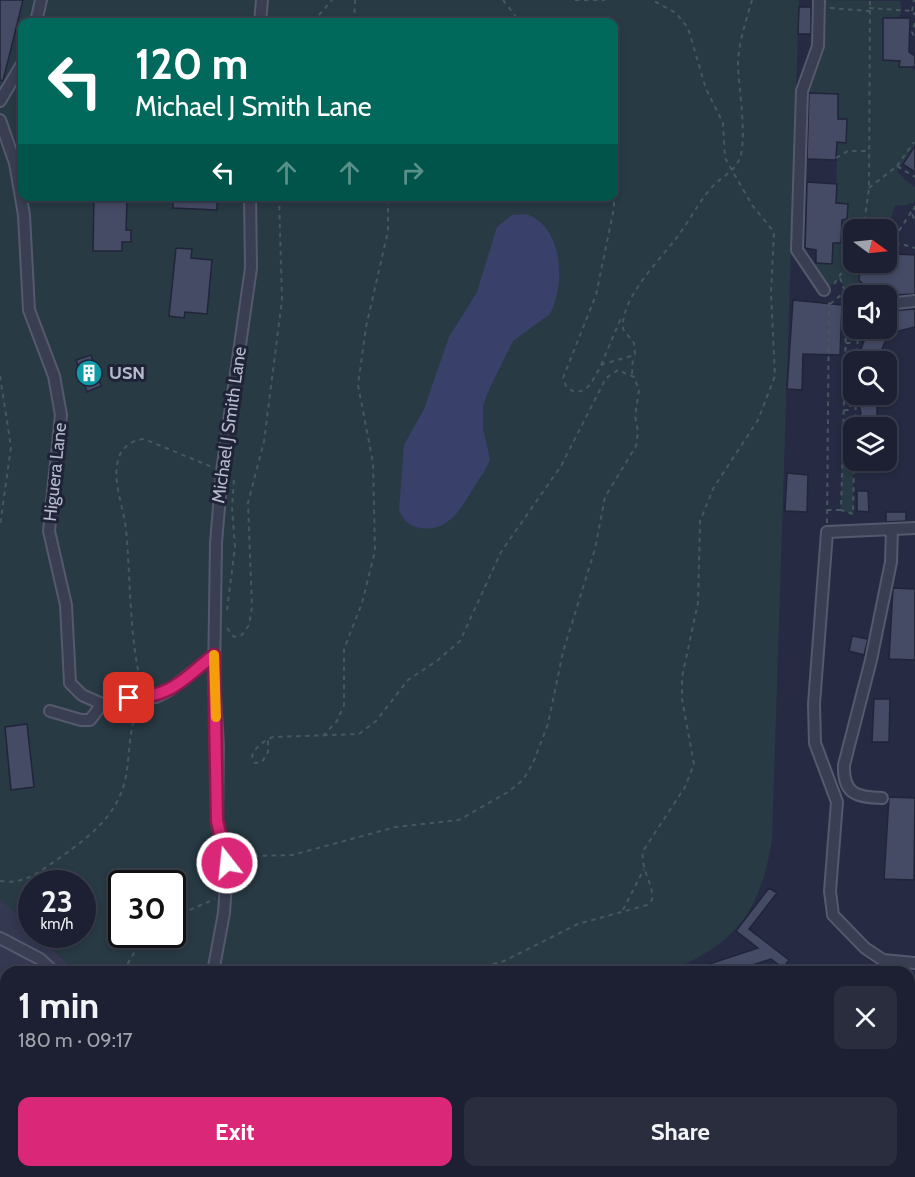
<!DOCTYPE html>
<meta charset="utf-8">
<style>
:root{--surface:#1c2032;--page:#292d3e;--text:#f1f3f6;--muted:#a0a3ac;--line:#3a3e4d;--accent:#db2777}
body{margin:0;font-family:Cabin,sans-serif;background:var(--page);color:var(--text);height:100vh;display:flex;flex-direction:column;font-size:22px;white-space:nowrap}
*{box-sizing:border-box;margin:0}
p{font-size:20px;color:var(--muted)}
.icon{flex:none;width:33px;height:33px;fill:none;stroke:currentColor;stroke-width:2;stroke-linecap:round;stroke-linejoin:round}
.map{position:relative;flex:1;overflow:hidden}
.panel{position:absolute;left:0px;top:966px;width:915px;height:212px;display:flex;flex-direction:column;background:var(--surface);border-radius:18px 18px 0 0;box-shadow:0 3px 9px #0003,0 0 0 2px var(--line)}
.panel>*{flex:none}
.guide{position:absolute;left:18px;top:18px;width:600px;height:183px;border-radius:12px;box-shadow:0 3px 9px #0003,0 0 0 2px var(--line);background:#00695c;color:#fff;overflow:hidden}
.needle{width:39px;rotate:105deg}
.fabs{position:absolute;left:843px;top:219px;display:grid;gap:12px}
.fabs a{display:grid;place-items:center;width:54px;height:54px;border-radius:12px;background:var(--surface);box-shadow:0 3px 9px #0003,0 0 0 2px var(--line);font-size:30px}
.speed{position:absolute;left:18px;top:870px;display:flex;gap:12px;font-size:30px;font-weight:700;text-align:center}
.speed>*{display:grid;place-content:center;width:78px;height:78px;border-radius:50%;background:var(--surface);box-shadow:0 3px 9px #0003,0 0 0 2px var(--line);line-height:1}
.speed small{font-size:15px;font-weight:400}
.speed .limit{border:3px solid #111;border-radius:9px;background:#fff;color:#111}
.pin{position:absolute;display:grid;place-items:center;width:51px;height:51px;color:#fff;margin:-26px;border-radius:12px;box-shadow:0 3px 9px #0006}
.me{position:absolute;width:66px;margin:-33px;rotate:344deg;stroke-linejoin:round;filter:drop-shadow(0 0 4px #0008)}
.turn{display:flex;align-items:center;gap:21px;height:126px;padding:0 18px;font-size:27px}
.turn .icon{width:78px;height:78px;stroke-width:2.5}
.turn b{display:block;font-size:42px;line-height:51px}
.lanes{display:flex;align-items:center;height:57px;padding:0 18px;background:#0003;justify-content:center;gap:30px;direction:ltr}
.lanes .off{opacity:.35}
.round{display:grid;place-items:center;flex:none;width:63px;height:63px;border-radius:12px;background:var(--page)}
.headline{display:flex;align-items:center;justify-content:space-between;height:102px;padding:0 18px}
h1{font-size:36px;font-weight:700;line-height:45px}
.primary-button{display:flex;gap:12px;margin-top:auto;padding:12px 18px}
.primary-button a{flex:1;height:69px;border-radius:12px;background:var(--accent);color:#fff;font-size:24px;font-weight:700;line-height:69px;text-align:center}
.primary-button a+a{background:var(--page);color:var(--text)}
.map>svg:first-child{display:block}
</style>
<div class="map">
<svg width="915" height="1177" viewBox="0 0 915 1177">
<rect width="100%" height="100%" fill="#262b43"/>
<!-- airport -->
<path fill="#343850" d="M0 898 31 928 32 934 38 935 77 972H6V1172H207L204 1177H0Z"/>
<!-- green -->
<path fill="#283a44" fill-rule="evenodd" d="M0 0H799L772 840C760 913 736 944 667 972H77L38 935 82 934V884H32L31 928 0 898ZM22 22H614V196H22ZM122 884H172V934H122Z
M819 0 900 1 902 8 899 18H883V60L900 61 899 67H912L915 71V146L897 171 904 179 915 187V202L903 206 895 205 887 233 886 230H854V262L864 263 870 266 859 276V279L874 295 854 296 853 299 844 289 840 278 828 287 813 265 816 263 832 264 833 243H841L842 220 847 219 848 204 836 203 837 142H846L847 120 838 119V94L804 93 815 55Z
M842 452H853V514L841 510Z"/>
<!-- water -->
<path fill="#39416a" d="M526 214C563 226 566 284 550 314L513 341 487 394 483 406V429L490 459C487 468 481 476 476 484 463 505 450 533 420 528 409 526 403 520 399 510L404 445 424 409 449 337 477 292 497 227 512 215Z"/>
<!-- building -->
<path fill="#454a65" stroke="#21253a" stroke-width="1.5" d="M0 0H23L3 81 0 80Z
M799 7H811V34H798Z
M883 18H910L909 52 915 56V67H899L900 61 883 60Z
M809 93 838 94V119H847L846 143 837 142 836 160 807 159Z
M915 146V172L903 164Z
M807 182 837 184 836 203 848 204 847 219 842 220 841 243H833L832 264 816 263V250L805 248Z
M94 196 127 201 126 230H131V242H122V251H93Z
M173 196H217V210L173 208Z
M176 248 192 249 191 258 212 260 207 314 185 312 184 318 169 316Z
M897 254 915 255V294L874 296 859 280V276L873 262 894 265Z
M793 300 842 305 840 355 803 354 802 390 787 389Z
M915 309V327L899 331 886 339 877 362H864L860 352 868 330 886 328V311Z
M91 355 101 386 87 392 76 360Z
M862 394H877V422L879 428H858L860 422 858 417 861 413 858 402Z
M787 473 808 475 807 512 785 511Z
M857 491H868L869 512 857 511Z
M886 512H906V521L886 522Z
M893 588 915 589V660L889 659Z
M852 636 868 639 864 655 849 651Z
M874 699H890L889 742H872Z
M27 724 34 787 11 790 5 727Z
M889 797 915 798 914 880 884 879Z
M769 888 777 893 749 929 789 960 783 968 771 959 746 967 748 972H691V970L758 948 736 931Z"/>
<g fill="none" stroke-linecap="round" stroke-linejoin="round">
<defs>
<path id="minor" d="M819 0 818 46 802 91 797 250 824 290
M36 22 41 0
M260 22 262 0
M0 101 22 64
M0 120 15 163 24 215 29 310 54 376 61 415 49 531 66 605 70 683 82 695 102 704
M886 304 915 301
M915 528 827 532 814 704 815 743 837 802 830 891 833 915 865 948 883 960 915 963
M50 711 81 720H90L102 704 115 699 156 697 168 691 214 655
M882 798C856 797 843 794 844 765L871 660 891 562 892 529
M0 938 40 959 54 972
M213 972 224 913 227 871 217 821 218 746 214 678 216 543 222 471 251 268 250 196
M909 1049 915 1044
M581 1172 583 1177
M707 1172 708 1177
M832 1172 833 1177
M376 1176 377 1177
M183 1177 187 1172
M270 1177 271 1172
M509 1177 516 1172"/>
</defs>
<!-- minor casing -->
<use href="#minor" stroke="#55596d" stroke-width="14"/>
<!-- path -->
<path stroke="#465760" stroke-width="2" stroke-dasharray="4.5 4.5" stroke-linecap="butt" d="M503 0 520 22
M575 0H605
M830 8 869 11
M869 8 912 11 915 15
M912 11 914 0
M313 22 332 0
M354 22 355 0
M915 23 912 32 915 39
M836 158 848 151H869
M897 166 914 142
M614 184V208L596 295 563 378 566 386 574 392C592 392 593 375 603 364L635 355 634 343 623 329C620 300 658 261 675 240 688 223 698 203 712 187 720 178 731 174 738 162 749 144 738 87 738 63 739 41 746 21 752 0
M869 188 897 166 915 177
M915 206 912 214 915 221
M863 230 869 188 870 0
M886 243 897 234 913 209
M886 245 901 244 915 248
M840 278 844 289 854 299
M834 284 854 255
M847 293 841 510 853 514 854 460
M830 304 846 291
M846 343H852V338H858
M857 362 858 328
M601 365 621 318
M845 365H852V360L857 361
M632 374 633 356
M0 376 11 447 0 526
M844 387H851V383H854
M844 410H850V405H856
M855 428 856 394
M843 433H850V428L854 429
M842 450H854
M827 510H841
M827 523 829 301
M227 610 235 547 232 507 234 479
M227 628 234 637 242 635 249 625 252 607 248 503 264 441 282 300 279 196
M142 688C129 637 131 583 126 530 124 507 111 480 119 457 123 446 133 440 144 439L212 467
M323 736 337 721 344 705V649L362 603 375 551 373 463 358 385 366 327 388 231V196
M237 863 253 856 292 855 396 827 459 820 508 792 523 780 533 763 548 724 563 652 595 549 605 497 636 446 638 432 635 416 639 390 634 377 618 370 606 378 561 466 501 552 460 641 438 660 408 680 376 721 359 734 273 737C264 741 256 746 252 756L255 763 262 762 268 752V739
M0 881C22 885 38 873 55 861 89 837 122 814 127 769 130 749 129 729 138 710
M172 910 185 912 215 899
M623 910 644 869
M123 972 135 951 136 934
M333 972H367
M467 972 504 961 578 924 647 905 652 900C654 884 640 869 643 851L685 787 694 764 682 699V677L698 603 700 521 714 487 758 420 775 376 771 293 774 232 752 205 725 158 723 123 706 89 688 28 676 13 652 0"/>
<!-- minor -->
<use href="#minor" stroke="#3a3e53" stroke-width="10"/>
</g>
<g fill="none" stroke-linecap="round" stroke-linejoin="round">
<defs>
<path id="route" d="M129 698C172 697 182 680 214 655L217 821 227 863"/>
</defs>
<!-- route casing -->
<use href="#route" stroke="#8e194d" stroke-width="15"/>
<!-- route -->
<use href="#route" stroke="#db2777" stroke-width="10"/>
<!-- slow -->
<path stroke="#f59e0b" stroke-width="10" d="M214 655 216 717"/>
</g>
<!-- icons -->
<defs>
<symbol id="building-disc" viewBox="-11 -11 22 22"><circle r="9.5" fill="#0f9aa8" stroke="#1f2338"/><path d="M-4-6H4V6H1V3H-1V6H-4ZM-2.5-4.3h1.7v1.8h-1.7ZM.8-4.3h1.7v1.8H.8ZM-2.5-1h1.7V.8h-1.7ZM.8-1h1.7V.8H.8Z" fill="#fff"/></symbol>
</defs>
<g fill-rule="evenodd">
<use href="#building-disc" x="74" y="358" width="30" height="30"/>
</g>
<g text-anchor="middle" stroke-width="6" stroke-linejoin="round" paint-order="stroke">
<!-- poi labels -->
<g font-size="18" font-weight="bold" fill="#b7bacc" stroke="#1f2338" text-anchor="start">
<text x="109" y="379">USN</text>
</g>
<!-- street labels -->
<g font-size="18" fill="#b7bacc" stroke="#1f2338">
<text transform="translate(229 425) rotate(-82)" y="6">Michael J Smith Lane</text>
<text transform="translate(55 472) rotate(-84)" y="6">Higuera Lane</text>
</g>
</g>
</svg>
<div class="fabs">
<a><svg class="needle" viewBox="-14 -14 28 28"><path d="M0-13l5 13h-10z" fill="#e53935"/><path d="M0 13l5-13h-10z" fill="#a0a3ac"/></svg></a>
<a><svg class="icon" aria-label="sound" viewBox="0 0 24 24"><path d="M4 9h4l5-4v14l-5-4H4zM17 9q2 3 0 6"/></svg></a>
<a><svg class="icon" aria-label="search" viewBox="0 0 24 24"><circle cx="10" cy="10" r="6"/><path d="M15 15l6 6"/></svg></a>
<a><svg class="icon" aria-label="layers" viewBox="0 0 24 24"><path d="M12 4l9 5-9 5-9-5zM3 14l9 5 9-5"/></svg></a>
</div>
<div class="speed"><div>23<small>km/h</small></div><div class="limit">30</div></div>
<div class="pin" style="left:129px;top:698px;background:#d93025"><svg class="icon" aria-label="arrive" viewBox="0 0 24 24"><path d="M6 21V4h12l-3 4 3 4H6"/></svg></div>
<svg class="me" style="left:227px;top:863px" viewBox="-20 -20 40 40"><circle r="17" fill="#db2777" stroke="#fff" stroke-width="3"/><path d="M0-11L8 9 0 5-8 9z" fill="#fff"/></svg>
<div class="guide">
<div class="turn"><svg class="icon" aria-label="left" viewBox="0 0 24 24"><path d="M17 20v-9H6M10 6l-5 5 5 5"/></svg><div><b>120 m</b>Michael J Smith Lane</div></div>
<div class="lanes"><svg class="icon" aria-label="left" viewBox="0 0 24 24"><path d="M17 20v-9H6M10 6l-5 5 5 5"/></svg><svg class="icon off" aria-label="ahead" viewBox="0 0 24 24"><path d="M12 20V5M6 11l6-6 6 6"/></svg><svg class="icon off" aria-label="ahead" viewBox="0 0 24 24"><path d="M12 20V5M6 11l6-6 6 6"/></svg><svg class="icon off" aria-label="right" viewBox="0 0 24 24"><path d="M7 20v-9h11M14 6l5 5-5 5"/></svg></div>
</div>
<section class="panel">
<div class="headline"><div><h1>1 min</h1><p>180 m · 09:17</p></div><a class="round"><svg class="icon" aria-label="close" viewBox="0 0 24 24"><path d="M6 6l12 12M18 6L6 18"/></svg></a></div>
<div class="primary-button"><a>Exit</a><a>Share</a></div>
</section>
</div>
